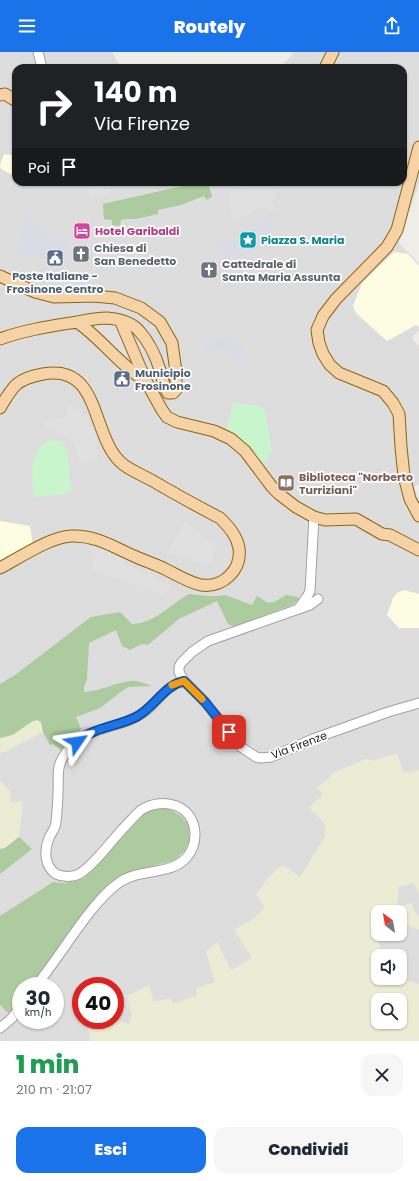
<!DOCTYPE html>
<html lang="it">
<meta charset="utf-8">
<style>
:root{--surface:#fff;--page:#f6f6f7;--text:#1f2937;--muted:#747a83;--accent:#1a73e8}
body{margin:0;font-family:Poppins,sans-serif;background:var(--page);color:var(--text);height:100vh;display:flex;flex-direction:column;font-size:15px;white-space:nowrap}
*{box-sizing:border-box;margin:0}
p{font-size:13px;color:var(--muted)}
.icon{flex:none;width:22px;height:22px;fill:none;stroke:currentColor;stroke-width:2;stroke-linecap:round;stroke-linejoin:round}
.map{position:relative;height:989px;overflow:hidden}
.drawer{display:flex;flex-direction:column;background:var(--surface);flex:1}
.drawer>*{flex:none}
.guide{position:absolute;left:12px;top:12px;width:395px;height:122px;border-radius:12px;box-shadow:0 1px 3px #0004;background:#202124;color:#fff;overflow:hidden}
.needle{width:26px;rotate:329deg}
.tools{position:absolute;left:371px;top:853px;display:grid;gap:8px}
.tools a{display:grid;place-items:center;width:36px;height:36px;border-radius:8px;background:var(--surface);box-shadow:0 1px 3px #0004;font-size:20px}
.speed{position:absolute;left:12px;top:925px;display:flex;gap:8px;font-size:20px;font-weight:700;text-align:center}
.speed>*{display:grid;place-content:center;width:52px;height:52px;border-radius:50%;background:var(--surface);box-shadow:0 1px 3px #0004;line-height:1}
.speed small{font-size:10px;font-weight:400}
.speed .limit{border:6px solid #d22;background:#fff;color:#111}
.pin{position:absolute;display:grid;place-items:center;width:34px;height:34px;color:#fff;margin:-17px;border-radius:8px;box-shadow:0 2px 6px #0006}
.me{position:absolute;width:44px;margin:-22px;rotate:58deg;stroke-linejoin:round;filter:drop-shadow(0 0 3px #0008)}
.turn{display:flex;align-items:center;gap:14px;height:84px;padding:0 16px;font-size:18px}
.turn .icon{width:52px;height:52px;stroke-width:2.5}
.turn b{display:block;font-size:28px;line-height:34px}
.then{display:flex;align-items:center;height:38px;padding:0 16px;background:#0003;gap:8px;font-size:15px}
.round{display:grid;place-items:center;flex:none;width:42px;height:42px;border-radius:12px;background:var(--page)}
.summary{display:flex;align-items:center;justify-content:space-between;height:68px;padding:0 16px}
h1{font-size:24px;font-weight:800;line-height:30px;color:#1e9e55}
.button{display:flex;gap:8px;margin-top:auto;padding:8px 16px}
.button a{flex:1;height:46px;border-radius:12px;background:var(--accent);color:#fff;font-size:16px;font-weight:800;line-height:46px;text-align:center}
.button a+a{background:var(--page);color:var(--text)}
header{display:flex;justify-content:space-between;align-items:center;height:52px;padding:0 16px;background:var(--accent);color:#fff;font-size:18px;font-weight:800}
.map>svg:first-child{display:block}
</style>
<header><svg class="icon" aria-label="menu" viewBox="0 0 24 24"><path d="M4 6h16M4 12h16M4 18h16"/></svg>Routely<svg class="icon" aria-label="share" viewBox="0 0 24 24"><path d="M12 15V3M7 8l5-5 5 5M5 13v7h14v-7"/></svg></header>
<div class="map">
<svg width="419" height="989" viewBox="0 0 419 989">
<rect width="100%" height="100%" fill="#efede7"/>
<!-- residential -->
<path fill="#dedddd" fill-rule="evenodd" d="M0 0H112L119 12 124 13 133 16H16V130H403V16H280L294 0H419V131L399 191 419 212V278L412 286 419 294V432L414 435 419 448V989H0ZM378 860H400V882H378ZM378 904H400V926H378ZM21 934H55V968H21ZM81 934H115V968H81ZM378 948H400V970H378Z"/>
<!-- education -->
<path fill="#fdfde3" d="M4 102 16 104V125L1 117 0 113Z
M394 200 408 202 419 214V275L416 273 387 289 356 261 353 254 362 231Z
M0 469 30 474 33 493 0 510Z
M404 538 419 542V576H399L387 563 393 546 397 541Z"/>
<!-- farmland -->
<path fill="#ebecd4" fill-rule="evenodd" d="M37 668 41 670 43 680 0 702V686L12 683 33 669Z
M397 701 404 721 419 718V842L414 831 399 835 397 855 412 851 413 857 419 865V878L408 873 400 876V860H378V882H387L378 887 382 904H378V926H398L419 932V989H90L88 968H112L129 972 132 963 127 944 149 933 154 950 171 946 173 952 197 944 196 936 215 930 206 900 217 890 231 918 252 906 234 878 253 867 265 855 256 843 269 824 283 813 300 825 325 785V772L309 755 323 743 317 735 329 727 331 722 365 707 374 709ZM378 948H400V970H378Z
M0 729 10 739 11 750 23 749 19 785 5 796 0 797Z"/>
<!-- forest -->
<path fill="#accb9f" d="M200 130H208L212 145 206 148 204 144 181 153 158 158V162L136 167H126L121 168 120 174 112 173V168L104 167 103 152Z
M189 542 208 544H218L225 543 252 553 257 544 268 551 274 550 286 543 298 545 299 547 294 552 234 575 228 572 217 549 179 567 148 593 142 592 130 598 122 594 116 578 89 591 87 627 84 635V640C101 639 115 631 130 629 138 628 145 632 152 634L129 635 122 639 100 656 76 665 81 677 62 699 53 692 50 693 43 680 41 670 37 668 33 669 12 683 0 686V632L15 623 91 565 120 560 132 572C156 571 169 553 189 542Z
M156 757H169L180 763 188 772 190 786 185 798 175 808 142 817 115 828 78 870 30 934H21V946L9 962 0 953V864L53 830 63 831 76 829 84 826 108 801 145 761Z
M19 785 32 797 0 822V797L5 796Z"/>
<!-- park -->
<path fill="#c8f5cc" d="M233 351 262 354 265 359 272 399 268 407 263 410C251 396 242 387 227 377Z
M52 388 62 390 67 398 68 405 71 441 33 445C33 423 27 396 52 388Z"/>
<!-- parking -->
<path fill="#e0e0e0" d="M93 130H109L110 143 90 146 89 142H87L88 135 95 136Z
M252 138H271L278 144 272 149 276 158 269 160 265 154 233 169 231 160 230 140Z
M95 272 117 273 136 320 78 273Z
M68 351 87 365 97 389V409L79 412 78 401 73 391 67 384 53 378H45L43 368H55L67 365Z
M185 469 217 496 210 514 168 500Z
M87 488 123 502 124 512 172 533 162 546 158 540 91 519 94 509Z"/>
<!-- plaza -->
<path fill="#dbdbe5" d="M27 160 52 186 68 188 67 202 16 205Z
M269 162 276 165 269 171 272 176 240 211 217 193 218 186H228L230 189 241 185Z
M227 283 234 290 243 294 248 309H228L226 300 223 296 216 299 214 297 208 302 206 299 207 298 203 292 209 289 213 291Z"/>
<g fill="none" stroke-linecap="round" stroke-linejoin="round">
<defs>
<path id="minor" d="M38 0 42 16
M318 547 310 553 208 589 192 600 181 611 179 615V620L184 629 205 650 241 695 256 705 261 706 271 705 313 687 388 660 419 651
M299 556 307 545 310 539 314 465
M36 934C55 910 71 884 90 860 99 849 108 838 120 830 140 816 171 824 187 805 193 798 195 791 195 782 194 753 164 744 141 758 126 772 113 788 100 803 93 810 86 819 77 823 71 825 62 825 56 822 44 814 44 798 49 786 51 781 56 776 56 770 57 760 58 750 58 740 59 729 56 717 62 707 81 671 117 680 144 660 158 650 166 633 184 629
M0 976 12 966 21 954"/>
<path id="major" d="M325 16 333 0
M0 43 5 42 16 49
M419 95 397 178 387 195 336 247 323 264 317 278 319 291 323 302 330 313 339 321 383 339 393 351 399 362 401 395 404 424 410 447 419 464
M0 224 35 240 54 245 94 244 115 246 141 256 160 270 172 291 176 320V338L173 341H168C163 333 162 326 160 318 156 305 149 290 140 280 133 271 119 267 107 266 97 266 87 268 77 270 52 274 24 278 0 287
M120 268 146 329 162 358 167 365 177 370 214 379 231 387 245 399 272 435 279 442 296 455 314 465 325 468 356 467 382 482 390 483 419 498
M77 270C102 287 120 314 146 329
M0 356C13 334 16 327 43 322 103 311 90 388 124 413 132 419 144 424 153 429 175 442 197 454 220 466 229 475 237 484 239 496 242 518 223 536 201 533 188 530 177 523 165 517 155 512 145 509 134 504 113 495 96 483 71 484 50 485 19 506 0 516"/>
</defs>
<!-- minor casing -->
<use href="#minor" stroke="#a1a1a1" stroke-width="11"/>
<!-- major casing -->
<use href="#major" stroke="#8f640c" stroke-width="13"/>
<!-- minor -->
<use href="#minor" stroke="#fff" stroke-width="9"/>
<!-- major -->
<use href="#major" stroke="#f5d3a7" stroke-width="11"/>
</g>
<g fill="none" stroke-linecap="round" stroke-linejoin="round">
<defs>
<path id="route" d="M77 690C95 674 118 675 138 664 155 654 165 633 184 629L205 650 229 680"/>
</defs>
<!-- route casing -->
<use href="#route" stroke="#114b97" stroke-width="10"/>
<!-- route -->
<use href="#route" stroke="#1a73e8" stroke-width="7"/>
<!-- slow -->
<path stroke="#f59e0b" stroke-width="7" d="M172 633 184 629 202 647"/>
</g>
<!-- icons -->
<defs>
<symbol id="hotel-square" viewBox="-11 -11 22 22"><rect x="-9" y="-9" width="18" height="18" rx="4" fill="#d1479c" stroke="#fff"/><path d="M-6-4.5h1.5V1H6V5H4.5V3h-9V5H-6ZM-4 0a1.8 1.8 0 1 1 3.6 0ZM.5 0V-2.5h3Q6-2.5 6 0Z" fill="#fff"/></symbol>
<symbol id="sight-square" viewBox="-11 -11 22 22"><rect x="-9" y="-9" width="18" height="18" rx="4" fill="#0f9aa8" stroke="#fff"/><path d="M0-6L1.8-2.2L6-1.7L2.9 1.2L3.7 5.4L0 3.3L-3.7 5.4L-2.9 1.2L-6-1.7L-1.8-2.2Z" fill="#fff"/></symbol>
<symbol id="church-square" viewBox="-11 -11 22 22"><rect x="-9" y="-9" width="18" height="18" rx="4" fill="#6b7280" stroke="#fff"/><path d="M-1.2-6h2.4v3.5h3.3v2.4h-3.3V6h-2.4V-.1h-3.3v-2.4h3.3Z" fill="#fff"/></symbol>
<symbol id="civic-square" viewBox="-11 -11 22 22"><rect x="-9" y="-9" width="18" height="18" rx="4" fill="#5c6f8a" stroke="#fff"/><path d="M-.6-6.5H3V-4.5H.6V-3L4-1V1h2V6H-6V1h2V-1L-.6-3ZM-1.2 2.5V6h2.4V2.5Z" fill="#fff"/></symbol>
<symbol id="library-square" viewBox="-11 -11 22 22"><rect x="-9" y="-9" width="18" height="18" rx="4" fill="#8d6e63" stroke="#fff"/><path d="M-6-4Q-3-5.5-.7-3.5V5Q-3 3-6 4ZM6-4Q3-5.5 .7-3.5V5Q3 3 6 4Z" fill="#fff"/></symbol>
</defs>
<g fill-rule="evenodd">
<use href="#hotel-square" x="72" y="169" width="20" height="20"/>
<use href="#sight-square" x="238" y="178" width="20" height="20"/>
<use href="#church-square" x="71" y="192" width="20" height="20"/>
<use href="#civic-square" x="45" y="196" width="20" height="20"/>
<use href="#church-square" x="199" y="208" width="20" height="20"/>
<use href="#civic-square" x="112" y="317" width="20" height="20"/>
<use href="#library-square" x="276" y="421" width="20" height="20"/>
</g>
<g text-anchor="middle" stroke-width="3.5" stroke-linejoin="round" paint-order="stroke">
<!-- hotel labels -->
<g font-size="11" font-weight="bold" fill="#b23c85" stroke="#fff" text-anchor="start">
<text x="95" y="183">Hotel Garibaldi</text>
</g>
<!-- culture labels -->
<g font-size="11" font-weight="bold" fill="#0d838f" stroke="#fff" text-anchor="start">
<text x="261" y="192">Piazza S. Maria</text>
</g>
<!-- worship labels -->
<g font-size="11" font-weight="bold" fill="#5b616d" stroke="#fff" text-anchor="start">
<text x="94" y="200">Chiesa di<tspan x="94" dy="13">San Benedetto</tspan></text>
<text x="222" y="216">Cattedrale di<tspan x="222" dy="13">Santa Maria Assunta</tspan></text>
</g>
<!-- service labels -->
<g font-size="11" font-weight="bold" fill="#4e5e75" stroke="#fff">
<text x="55" y="228">Poste Italiane -<tspan x="55" dy="13">Frosinone Centro</tspan></text>
<text x="135" y="325" text-anchor="start">Municipio<tspan x="135" dy="13">Frosinone</tspan></text>
</g>
<!-- education labels -->
<g font-size="11" font-weight="bold" fill="#785e54" stroke="#fff" text-anchor="start">
<text x="299" y="429">Biblioteca "Norberto<tspan x="299" dy="13">Turriziani"</tspan></text>
</g>
<!-- street labels -->
<g font-size="11" fill="#202020" stroke="#fff">
<text transform="translate(299 693) rotate(-21)" y="4">Via Firenze</text>
</g>
</g>
</svg>
<div class="tools">
<a><svg class="needle" viewBox="-14 -14 28 28"><path d="M0-13l5 13h-10z" fill="#e53935"/><path d="M0 13l5-13h-10z" fill="#747a83"/></svg></a>
<a><svg class="icon" aria-label="sound" viewBox="0 0 24 24"><path d="M4 9h4l5-4v14l-5-4H4zM17 9q2 3 0 6"/></svg></a>
<a><svg class="icon" aria-label="search" viewBox="0 0 24 24"><circle cx="10" cy="10" r="6"/><path d="M15 15l6 6"/></svg></a>
</div>
<div class="speed"><div>30<small>km/h</small></div><div class="limit">40</div></div>
<div class="pin" style="left:229px;top:680px;background:#d93025"><svg class="icon" aria-label="arrive" viewBox="0 0 24 24"><path d="M6 21V4h12l-3 4 3 4H6"/></svg></div>
<svg class="me" style="left:77px;top:690px" viewBox="-20 -20 40 40"><path d="M0-17L14 15 0 8-14 15z" fill="#1a73e8" stroke="#fff" stroke-width="4"/></svg>
<div class="guide">
<div class="turn"><svg class="icon" aria-label="right" viewBox="0 0 24 24"><path d="M7 20v-9h11M14 6l5 5-5 5"/></svg><div><b>140 m</b>Via Firenze</div></div>
<div class="then">Poi<svg class="icon" aria-label="arrive" viewBox="0 0 24 24"><path d="M6 21V4h12l-3 4 3 4H6"/></svg></div>
</div>
</div>
<section class="drawer">
<div class="summary"><div><h1>1 min</h1><p>210 m · 21:07</p></div><a class="round"><svg class="icon" aria-label="close" viewBox="0 0 24 24"><path d="M6 6l12 12M18 6L6 18"/></svg></a></div>
<div class="button"><a>Esci</a><a>Condividi</a></div>
</section>
